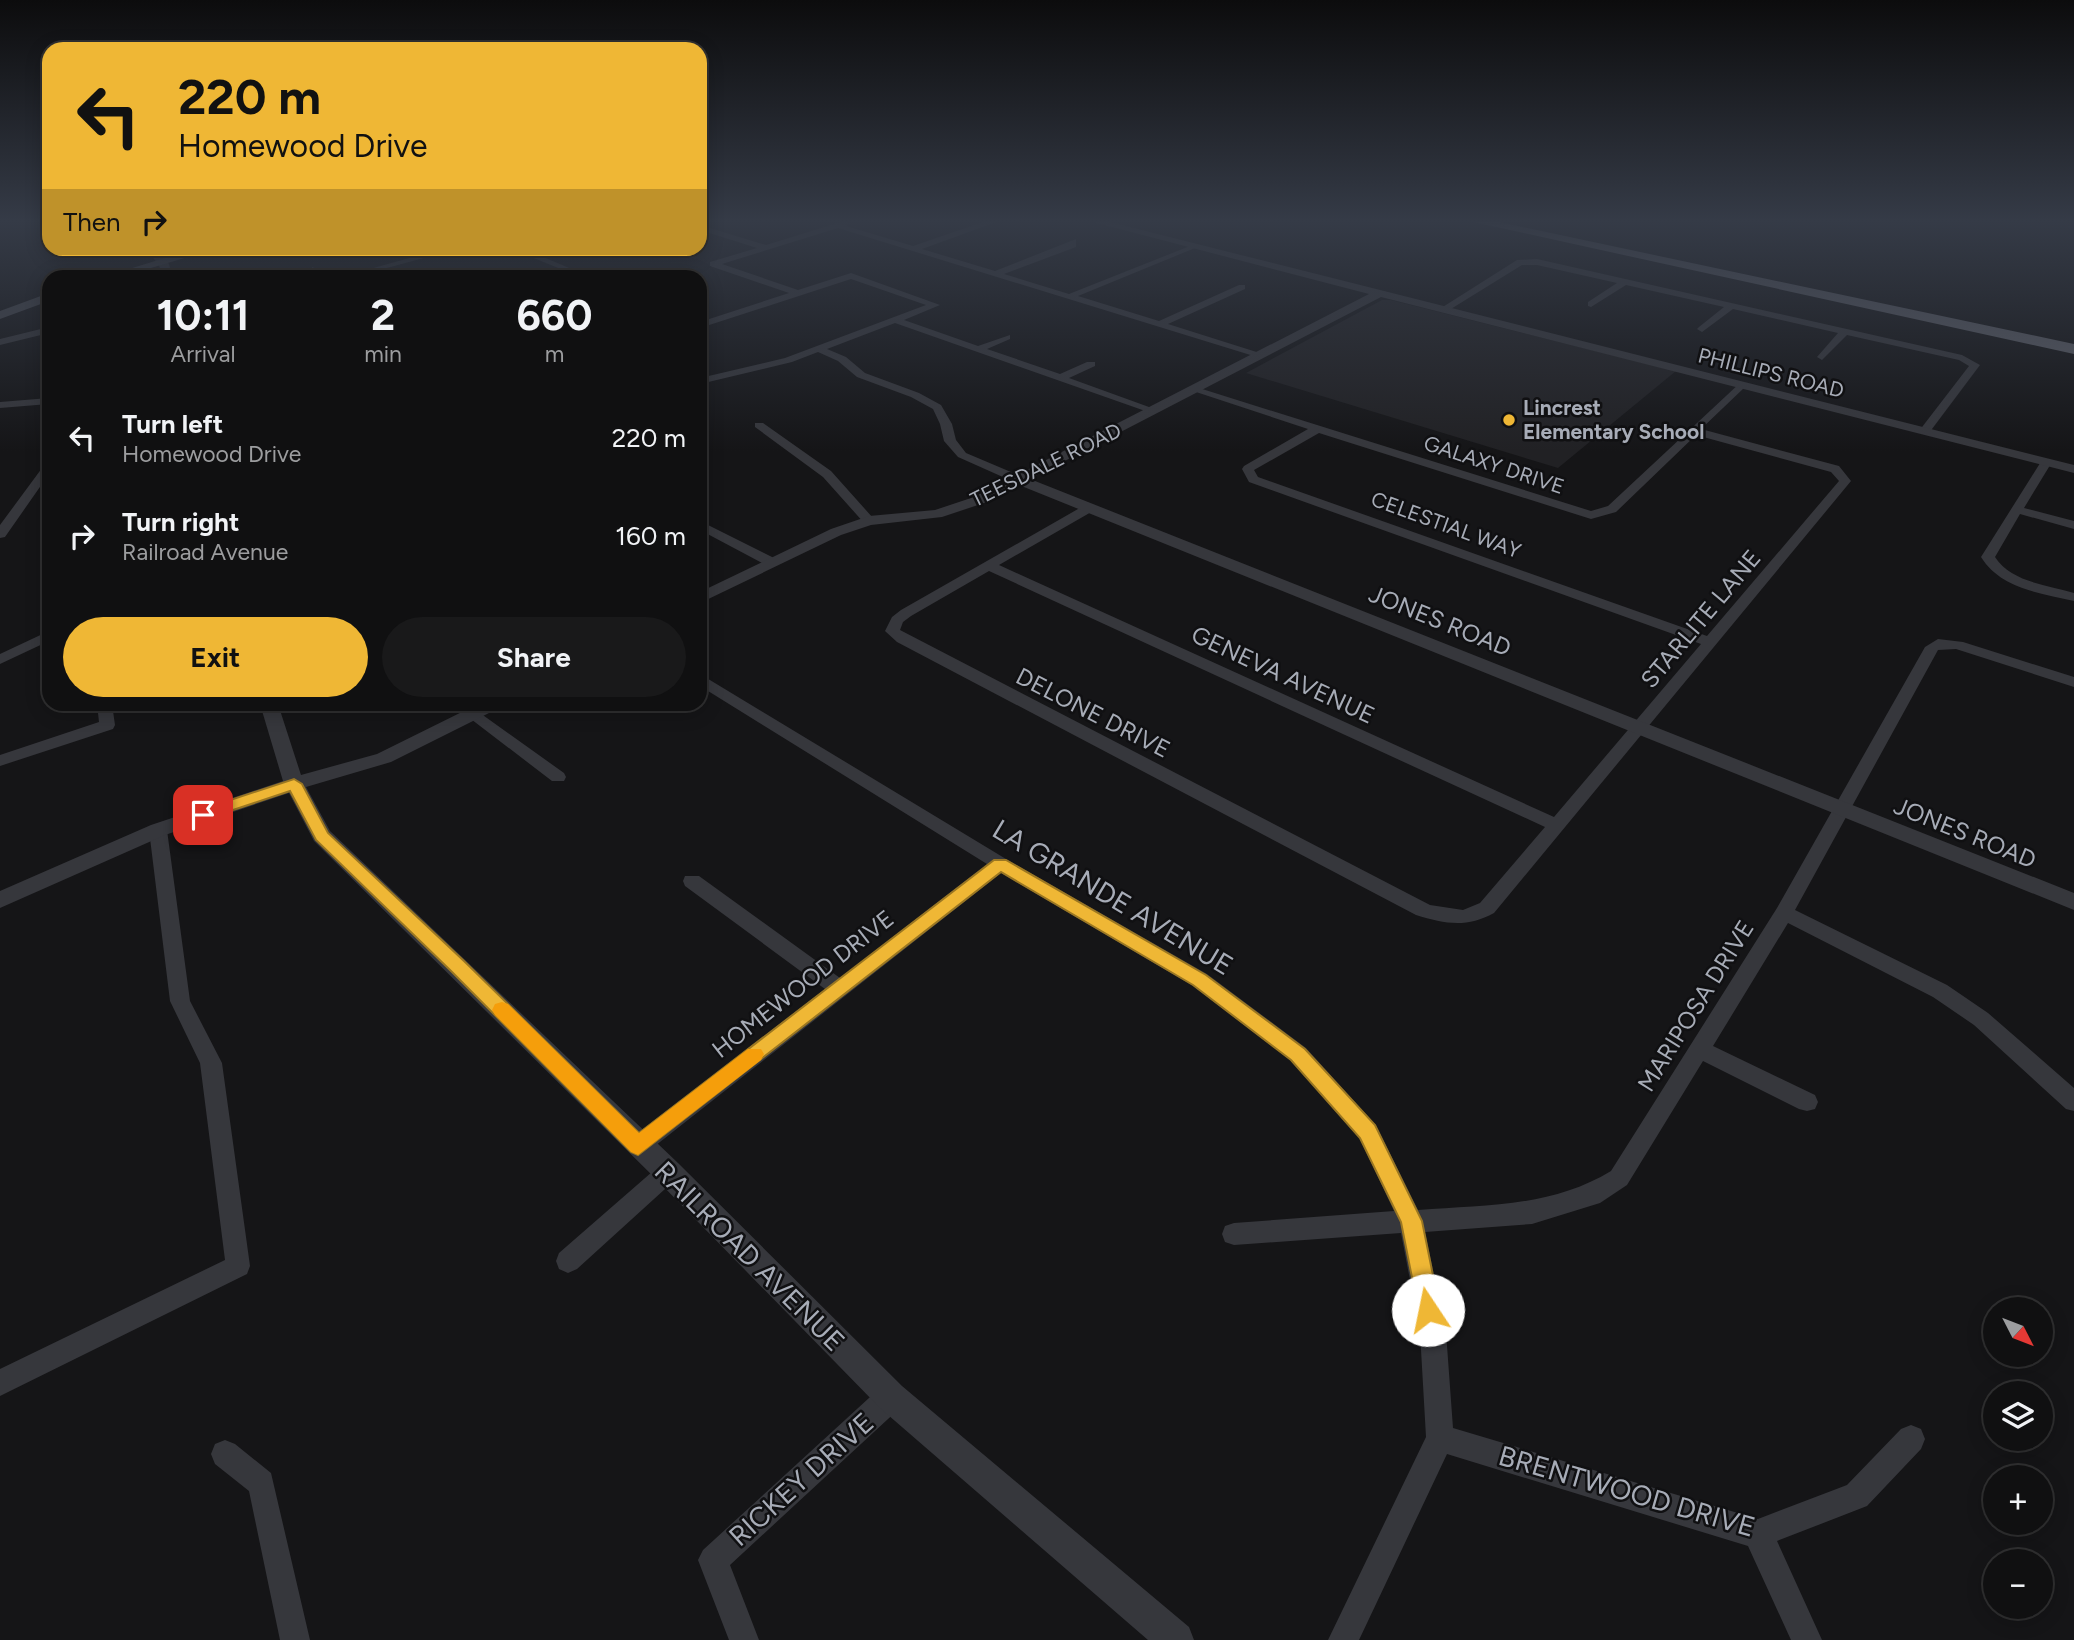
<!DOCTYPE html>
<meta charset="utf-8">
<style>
:root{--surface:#101011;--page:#19191a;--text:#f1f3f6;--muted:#9c9d9f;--line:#303031;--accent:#efb735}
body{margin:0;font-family:Figtree,sans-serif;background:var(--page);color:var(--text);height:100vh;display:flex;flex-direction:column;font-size:26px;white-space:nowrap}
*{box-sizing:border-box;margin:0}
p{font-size:23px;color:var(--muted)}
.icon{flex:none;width:38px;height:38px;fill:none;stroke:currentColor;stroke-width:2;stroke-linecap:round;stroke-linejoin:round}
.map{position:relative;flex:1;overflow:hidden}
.drawer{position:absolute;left:42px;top:270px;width:665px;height:441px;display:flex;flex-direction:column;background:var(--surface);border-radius:21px;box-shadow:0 4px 18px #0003,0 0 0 2px var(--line)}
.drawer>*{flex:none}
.banner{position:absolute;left:42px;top:42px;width:665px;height:214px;border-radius:21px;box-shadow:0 4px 18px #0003,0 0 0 2px var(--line);background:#efb735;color:#111;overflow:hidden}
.needle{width:46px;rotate:132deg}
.tools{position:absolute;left:1983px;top:1297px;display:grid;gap:14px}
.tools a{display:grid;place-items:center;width:70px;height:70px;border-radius:50%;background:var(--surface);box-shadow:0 4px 18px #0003,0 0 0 2px var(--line);font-size:35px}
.pin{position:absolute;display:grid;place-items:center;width:60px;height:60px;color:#fff;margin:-30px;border-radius:14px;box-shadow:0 4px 10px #0006}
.me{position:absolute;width:77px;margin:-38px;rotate:349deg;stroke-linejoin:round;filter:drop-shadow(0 0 5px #0008)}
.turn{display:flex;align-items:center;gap:24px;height:147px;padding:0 21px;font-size:32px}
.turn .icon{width:91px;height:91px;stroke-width:2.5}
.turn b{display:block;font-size:49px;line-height:60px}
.then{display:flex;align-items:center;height:66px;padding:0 21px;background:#0003;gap:14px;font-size:26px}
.eta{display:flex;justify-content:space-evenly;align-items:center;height:119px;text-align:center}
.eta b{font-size:42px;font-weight:700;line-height:49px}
.primary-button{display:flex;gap:14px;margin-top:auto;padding:14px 21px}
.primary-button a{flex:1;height:80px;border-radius:42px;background:var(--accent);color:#111;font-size:28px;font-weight:700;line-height:80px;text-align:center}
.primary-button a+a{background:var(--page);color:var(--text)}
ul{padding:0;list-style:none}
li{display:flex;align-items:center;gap:21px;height:98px;padding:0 21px}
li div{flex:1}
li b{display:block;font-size:26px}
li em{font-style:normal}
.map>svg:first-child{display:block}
</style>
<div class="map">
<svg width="2074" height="1640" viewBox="0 0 2074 1640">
<rect width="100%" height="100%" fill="#151517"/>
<!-- built -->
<path fill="#212124" d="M1382 300H1391L1676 371 1558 468 1246 373Z"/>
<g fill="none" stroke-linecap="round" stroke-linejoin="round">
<!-- minor -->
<path fill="#36373c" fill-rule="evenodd" d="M844 221 851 223 846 226 913 246 986 221H999L922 249 995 271 1076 239V247L1004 274 1069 294 1195 244V248L1078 296 1159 321 1239 285H1245V289L1168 324 1266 355 1257 357 838 228 722 264 798 290 851 273 940 305 904 320 978 346 1010 335V339L987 349 1060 374 1087 362H1095V366L1069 378 1160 411 1151 413 895 323 827 349 846 357 865 373 919 393 941 405 952 424 956 440 966 453 1025 478V484L1021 485 958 457 944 441 940 424 933 409 911 397 857 377 838 361 818 352 792 362 700 384V378L785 358 926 305 851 279 700 328V322L789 293 710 266V262L757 248 700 230V225L766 245Z
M445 248H461L357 276H345Z
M509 248H522L588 276H578Z
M1537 259 1962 355 1980 365 1929 433 1925 434 1919 431 1969 366 1959 360 1847 335 1822 360 1817 357 1838 333 1733 309 1702 332 1697 329 1699 327 1724 307 1626 285 1591 307 1588 306V302L1617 283 1537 265H1522L1446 312 1438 310 1517 260Z
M312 267 335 276H325L312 271Z
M49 327V333L0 345V339Z
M1741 382 1746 385 1745 387 1701 429 1839 466 1851 481 1494 913C1467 928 1445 924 1416 915L897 642 885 631 892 617 901 610 1085 505H1093V511L999 565 1554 817 1701 644 1249 482 1242 469 1244 466 1308 429 1190 390 1199 388 1591 511 1608 506ZM1319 433 1591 519 1616 512 1696 435 1831 472 1839 481 1707 636 1258 477 1254 470ZM989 571 1545 827 1480 903 1463 910 1430 905 900 630 903 622 911 616Z
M49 398V404L0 408V402Z
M755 423H763L831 471 873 518V524H865L823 477 755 427Z
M2042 460 2052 462 2024 508 2074 521V529L2020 514 1995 557C2011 582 2047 585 2074 593V601C2040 593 2001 589 1981 557Z
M49 462V474L5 537 0 538V525L45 464Z
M700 521 776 559 778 562 776 565H766L700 530Z
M49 631V641L0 664V654Z
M1938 639 1963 642 2074 677V687L1956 649 1938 650 1795 910 1947 985 1988 1013 2074 1088V1111L2066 1109 1974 1025 1933 997 1788 923 1713 1046 1815 1095 1818 1102 1815 1109 1807 1111 1799 1109 1703 1061 1627 1185 1600 1203 1532 1224 1425 1232 1446 1332 1453 1428 1758 1519 1847 1485 1901 1429 1911 1425 1921 1429 1925 1439 1921 1449 1867 1506 1777 1541 1822 1640H1791L1748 1546 1447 1454 1359 1640H1328L1426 1437 1420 1332 1401 1233 1234 1245 1225 1242 1222 1234 1225 1226 1234 1223 1394 1211 1360 1139 1290 1060 1193 986 1001 873 646 1153 638 1156 630 1153 627 1146 630 1139 825 989 685 886 683 881 685 876H699L840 978 987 864 700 686V674L1006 859 1207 974 1306 1048 1376 1125 1418 1210C1485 1205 1552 1207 1611 1171L1777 908 1925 647Z
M97 704H112L115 725 113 729 0 766V755L99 722Z
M473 708 564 773 566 777 564 781H552L467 716 465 713Z
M158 824 167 830 190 1001 222 1063 250 1266 247 1274 0 1396V1369L225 1260 200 1063 170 1001 149 830Z
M668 1161 676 1165 680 1172 676 1179 577 1269 568 1273 559 1269 556 1261 559 1253 660 1165Z
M891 1384 901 1387 904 1397 901 1407 730 1565 759 1640H729L698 1560 703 1550 881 1387Z
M225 1440 235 1444 271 1473 310 1640H280L249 1491 215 1464 211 1454 215 1444Z"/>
<!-- tertiary -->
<path fill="#36373c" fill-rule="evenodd" d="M1089 221H1106L2074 465V473L1381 297 1030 479 2074 893V910L1019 485 984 503 942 517 871 525 841 535 700 603V592L831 529 869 516 935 510 974 497 1369 294Z
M145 248H156L169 264 172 276H162L159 265Z
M260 704H278L301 775 377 754 478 704H501L499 708 391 762 306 787 330 831 678 1163 902 1386 1189 1627 1194 1640H1148L880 1408 658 1181 314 841 289 793 165 835 0 908V891L151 825 283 781Z"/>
<!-- secondary -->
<path fill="#44464c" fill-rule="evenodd" d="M198 248H218L124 276H106Z
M49 293V301L0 319V311Z"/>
<!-- trunk -->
<path fill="#5a5c64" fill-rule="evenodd" d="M1469 221H1494L2074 344V354Z"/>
</g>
<!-- sky -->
<linearGradient id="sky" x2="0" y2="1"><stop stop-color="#0c0c0d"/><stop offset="0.49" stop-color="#353b47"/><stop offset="1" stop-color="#353b47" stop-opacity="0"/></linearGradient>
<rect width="2074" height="451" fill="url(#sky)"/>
<!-- route -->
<path fill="#efb735" stroke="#9b7722" stroke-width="2" d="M294 779 302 784 328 833 464 961 639 1133 994 860H1006L1206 975 1305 1049 1375 1125 1422 1221 1440 1310 1437 1318 1428 1322 1420 1318 1401 1222 1360 1138 1291 1060 1193 985 1001 872 638 1155 631 1152 451 971 316 840 290 791 203 820 195 815 197 811Z"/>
<!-- slow -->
<path fill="#f59e0b" d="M502 1002 508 1004 639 1133 748 1049H761L764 1054 761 1060 638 1155 631 1152 495 1015 492 1010 495 1004Z"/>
<!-- markers -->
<circle fill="#efb735" stroke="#101012" stroke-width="2.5" cx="1509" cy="420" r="7"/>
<g text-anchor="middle" stroke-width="5" stroke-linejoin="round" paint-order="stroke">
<!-- far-street labels -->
<g font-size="21" fill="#a7acb7" stroke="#101012">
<text transform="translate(1771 373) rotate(14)" y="7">PHILLIPS ROAD</text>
<text transform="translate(1046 465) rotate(-26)" y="7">TEESDALE ROAD</text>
<text transform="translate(1494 465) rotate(18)" y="7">GALAXY DRIVE</text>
<text transform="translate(1446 525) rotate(20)" y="7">CELESTIAL WAY</text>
</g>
<!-- far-poi labels -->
<g font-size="21" font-weight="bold" fill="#a7acb7" stroke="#101012" text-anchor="start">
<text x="1523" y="415">Lincrest<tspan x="1523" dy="24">Elementary School</tspan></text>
</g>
<!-- street labels -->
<g font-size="24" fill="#a7acb7" stroke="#101012">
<text transform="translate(1701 619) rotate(-50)" y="8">STARLITE LANE</text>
<text transform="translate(1440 621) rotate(22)" y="8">JONES ROAD</text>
<text transform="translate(1283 675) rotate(25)" y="8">GENEVA AVENUE</text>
<text transform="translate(1093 713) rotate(27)" y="8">DELONE DRIVE</text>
<text transform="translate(1965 833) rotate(22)" y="8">JONES ROAD</text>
<text transform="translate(803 984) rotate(-38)" y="8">HOMEWOOD DRIVE</text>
<text transform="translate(1696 1006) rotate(-58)" y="8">MARIPOSA DRIVE</text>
</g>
<!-- near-street labels -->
<g font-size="28" fill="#a7acb7" stroke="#101012">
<text transform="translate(1113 897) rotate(31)" y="10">LA GRANDE AVENUE</text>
<text transform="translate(750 1256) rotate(45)" y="10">RAILROAD AVENUE</text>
<text transform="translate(801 1479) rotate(-42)" y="10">RICKEY DRIVE</text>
<text transform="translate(1627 1491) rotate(16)" y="10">BRENTWOOD DRIVE</text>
</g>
</g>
</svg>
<div class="tools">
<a><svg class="needle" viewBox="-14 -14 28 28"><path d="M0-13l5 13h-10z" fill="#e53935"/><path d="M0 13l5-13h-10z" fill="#9c9d9f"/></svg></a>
<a><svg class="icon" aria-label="layers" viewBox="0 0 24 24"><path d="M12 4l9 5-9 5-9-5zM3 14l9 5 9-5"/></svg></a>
<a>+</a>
<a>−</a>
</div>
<div class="pin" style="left:203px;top:815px;background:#d93025"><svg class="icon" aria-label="arrive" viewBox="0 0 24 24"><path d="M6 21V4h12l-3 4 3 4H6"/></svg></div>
<svg class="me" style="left:1428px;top:1310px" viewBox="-20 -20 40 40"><circle r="19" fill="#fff"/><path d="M0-13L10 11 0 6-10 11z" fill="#efb735"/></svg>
<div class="banner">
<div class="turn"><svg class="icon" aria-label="left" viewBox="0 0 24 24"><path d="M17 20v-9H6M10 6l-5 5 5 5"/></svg><div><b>220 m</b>Homewood Drive</div></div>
<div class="then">Then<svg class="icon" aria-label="right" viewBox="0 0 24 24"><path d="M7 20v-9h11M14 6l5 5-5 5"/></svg></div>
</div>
<section class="drawer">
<div class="eta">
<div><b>10:11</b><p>Arrival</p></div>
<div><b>2</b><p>min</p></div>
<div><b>660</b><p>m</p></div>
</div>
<ul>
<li><svg class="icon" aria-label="left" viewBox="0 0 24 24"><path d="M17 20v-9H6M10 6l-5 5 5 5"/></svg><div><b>Turn left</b><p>Homewood Drive</p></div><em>220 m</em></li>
<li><svg class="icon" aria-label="right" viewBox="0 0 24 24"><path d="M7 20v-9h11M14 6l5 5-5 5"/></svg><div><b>Turn right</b><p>Railroad Avenue</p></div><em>160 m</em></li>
</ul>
<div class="primary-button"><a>Exit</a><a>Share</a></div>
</section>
</div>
